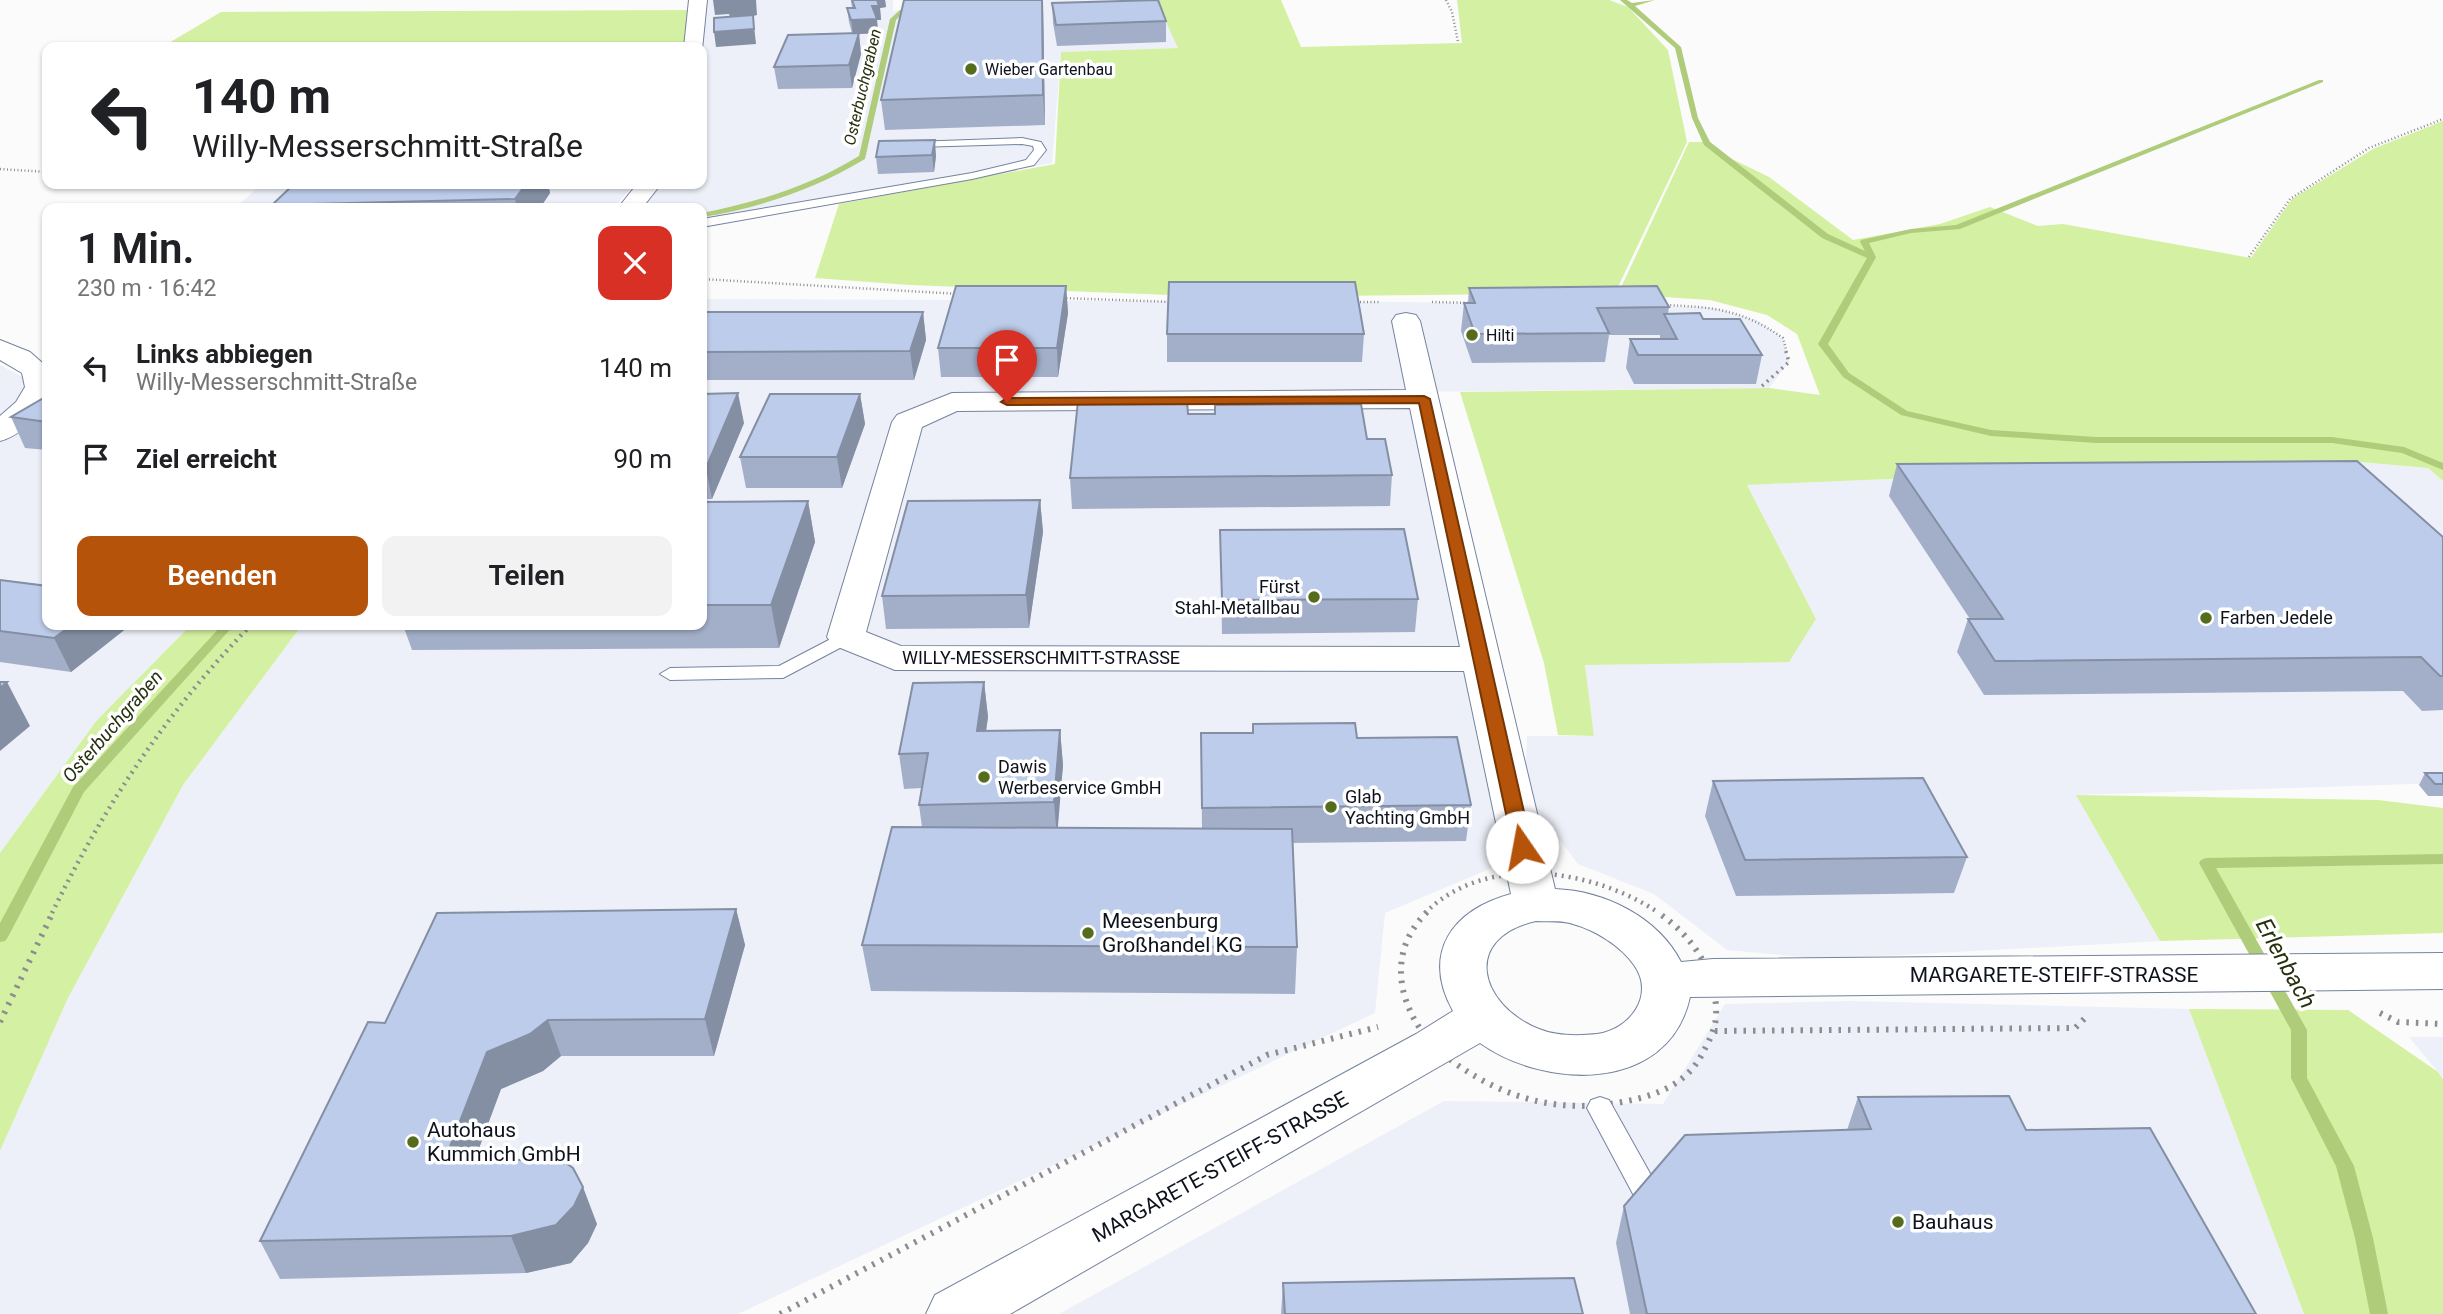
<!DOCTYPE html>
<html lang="de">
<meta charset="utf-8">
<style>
:root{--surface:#fff;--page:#f2f2f2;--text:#202124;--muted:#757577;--accent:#b45309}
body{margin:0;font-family:Roboto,sans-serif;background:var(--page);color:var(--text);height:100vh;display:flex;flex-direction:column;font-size:26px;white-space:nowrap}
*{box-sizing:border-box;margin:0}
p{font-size:23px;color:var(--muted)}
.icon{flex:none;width:38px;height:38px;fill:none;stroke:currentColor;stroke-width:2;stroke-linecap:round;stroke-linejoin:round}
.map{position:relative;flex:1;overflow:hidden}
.drawer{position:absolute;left:42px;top:203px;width:665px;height:427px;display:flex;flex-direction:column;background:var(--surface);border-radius:14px;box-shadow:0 2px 5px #0004}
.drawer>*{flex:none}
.guide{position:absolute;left:42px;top:42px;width:665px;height:147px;border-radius:14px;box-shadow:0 2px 5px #0004;background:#fff;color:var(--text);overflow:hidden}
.pin{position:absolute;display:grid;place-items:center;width:60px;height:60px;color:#fff;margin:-72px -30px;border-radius:50% 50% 50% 0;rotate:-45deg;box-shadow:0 0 7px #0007}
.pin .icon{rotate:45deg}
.me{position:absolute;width:77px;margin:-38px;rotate:348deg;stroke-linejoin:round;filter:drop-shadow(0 0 5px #0008)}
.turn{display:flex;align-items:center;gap:24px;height:147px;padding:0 35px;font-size:32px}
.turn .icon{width:91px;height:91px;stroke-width:2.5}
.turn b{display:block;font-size:49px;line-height:60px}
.round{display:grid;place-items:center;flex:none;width:74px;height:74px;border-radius:14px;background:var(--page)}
.head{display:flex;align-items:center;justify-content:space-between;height:119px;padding:0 35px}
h1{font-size:42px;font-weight:600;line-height:52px}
.button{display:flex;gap:14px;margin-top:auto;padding:14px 35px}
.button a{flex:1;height:80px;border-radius:14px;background:var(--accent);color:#fff;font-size:28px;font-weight:600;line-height:80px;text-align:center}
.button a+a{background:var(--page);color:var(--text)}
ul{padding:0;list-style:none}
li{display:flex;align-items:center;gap:21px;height:91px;padding:0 35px}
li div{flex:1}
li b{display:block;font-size:26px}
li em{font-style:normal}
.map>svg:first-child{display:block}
</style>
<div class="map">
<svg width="2443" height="1314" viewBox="0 0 2443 1314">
<rect width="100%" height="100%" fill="#fbfbfb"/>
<!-- built -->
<path fill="#edf0f8" d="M706 0H893V11L978 0H1152L1161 11 1179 48 1061 52 1052 163 702 226V208H639L657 184H702L701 47Z
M262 184H635L613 208H235Z
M702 299 1408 302 1710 307 1757 320 1783 338 1789 362 1769 388 1411 392 1464 672 1511 860 1385 913 1375 1013 738 1314H0V1151L68 998 183 785 302 625H702Z
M0 365 28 380 47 377V625H191L97 720 0 853Z
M2337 460 2428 468 2443 481V783L2077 795 2160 941 1825 959 1727 950 1654 894 1578 864 1525 794 1527 736H1594L1585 665 1789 661 1816 619 1747 485Z
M1850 1001 2189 1009 2304 1314H1059L1444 1101 1663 1104 1725 1004Z
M2409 1037H2443V1078L2438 1072Z"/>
<!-- green -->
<path fill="#d4f0a2" d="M1152 0H1281L1301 47 1462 43 1457 0H1609L1628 7 1668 50 1687 142 1615 293 1222 297 910 285 815 278 839 204 1055 164 1061 52 1178 48 1161 11Z
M697 10 694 47H162L221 12Z
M2443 121V481L2428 468 2337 460 1747 485 1816 619 1789 662 1585 665 1594 736 1558 735 1544 663 1460 392 1769 388 1820 395 1797 334 1767 315 1710 300 1618 294 1689 142H1710L1730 158 1769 177 1853 240 1940 224 1990 207 2038 226 2063 224 2251 258 2292 199 2373 149Z
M191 625H302L183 785 68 998 0 1151V853L97 720Z
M2076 795 2378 800 2443 808V933L2160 941Z
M2189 1009 2348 1010 2438 1072 2443 1079V1314H2304Z"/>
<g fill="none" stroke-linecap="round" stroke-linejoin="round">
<!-- stream -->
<path fill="#afcc7a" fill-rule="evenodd" d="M1620 0H1627L1632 3 1655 0 1635 6 1681 47 1698 118 1710 142 1828 234 1865 251 1860 242 1861 240 1911 229 1956 225 2319 80H2323V82L1960 229 1911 233 1869 243 1876 257 1828 344 1849 373 1907 411 1991 430 2096 437H2332L2404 447 2443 463V470L2402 453 2332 443H2096L1991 436 1901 415 1843 377 1818 344 1867 258 1822 238 1704 145 1692 118 1675 48Z
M919 8V10L904 12 896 20 865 159C815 189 760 208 702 217V213C758 202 810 186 859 156L890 19 900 10Z
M222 625H234L84 792 8 937 5 941 0 942V923L73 787Z
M2443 854V864L2216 868 2307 1030V1078L2354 1166 2373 1238 2388 1314H2370L2355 1238 2336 1166 2291 1078V1030L2199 863 2201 860 2206 858Z"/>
<defs>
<path id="lane" d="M1022 138 1041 142 1046 150 1034 165 972 179 702 227V219L972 173 1026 160 1034 150 1033 146 1022 144 917 147 913 146V142Z
M846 631 855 637 853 641 783 678 670 680 660 674 670 668 779 666Z
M1600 1097 1609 1100 1661 1193 1665 1201 1661 1209 1651 1213 1641 1209 1587 1108 1591 1100Z"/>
<path id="street" d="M689 0H707L702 50V47H684Z
M637 184H661L642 208H618Z
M1406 313 1416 315 1420 321 1555 889C1605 891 1658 917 1681 962L1713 959 2443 953V989L1690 997C1669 1093 1546 1090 1480 1043L1010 1314H926L935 1295 1416 1034 1453 1011C1421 953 1452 910 1511 894L1464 671 895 670 833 645 827 637 892 422 897 415 952 393 1406 390 1392 321 1396 315ZM1410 408 1460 647 901 646 866 632 922 427 957 411ZM1536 921C1548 922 1562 920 1573 924 1595 930 1621 946 1634 965 1656 996 1629 1030 1597 1034 1578 1036 1556 1036 1539 1029 1479 1005 1461 938 1536 921Z
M0 340 30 352 47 367V402C35 419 20 436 0 441V416L16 402 25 387 22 373 0 360Z"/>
</defs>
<!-- lane casing -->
<use href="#lane" stroke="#75839f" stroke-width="2"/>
<!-- street casing -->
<use href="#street" stroke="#75839f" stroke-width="2"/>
<!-- path-far3 -->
<path stroke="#8b8d92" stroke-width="2.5" stroke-dasharray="1 2.5" stroke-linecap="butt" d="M1446 0 1452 12 1458 42
M0 169 47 172
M2249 257 2290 199 2369 148 2443 119
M702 279 959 294
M1063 298 1173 302
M1353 302H1379
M1432 302 1473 303
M1663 305C1713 307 1741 309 1783 338L1786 349"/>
<!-- path-far2 -->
<path stroke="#8b8d92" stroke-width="3.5" stroke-dasharray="2 4.5" stroke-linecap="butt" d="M1762 386 1789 362 1785 348"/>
<!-- path-far1 -->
<path stroke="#8b8d92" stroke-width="4.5" stroke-dasharray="2 5" stroke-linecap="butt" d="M52 913C104 806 168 710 251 625
M1425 913C1486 852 1594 869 1659 913"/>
<!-- path -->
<path stroke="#8b8d92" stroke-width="6" stroke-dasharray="2.5 7" stroke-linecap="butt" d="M1427 912C1404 935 1396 962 1404 994 1413 1025 1430 1045 1456 1064 1509 1101 1564 1114 1627 1101 1659 1095 1689 1082 1703 1052 1709 1042 1715 1029 1716 1017 1718 973 1693 936 1657 912
M2380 1013 2398 1022 2443 1024
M0 1022 53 912
M1715 1031 2075 1028 2089 1014
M780 1314 1267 1055 1378 1027"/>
<!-- lane -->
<use href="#lane" fill="#fff" fill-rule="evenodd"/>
<!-- street -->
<use href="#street" fill="#fff" fill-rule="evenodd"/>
</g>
<!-- wall -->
<path fill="#a3afc9" d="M851 0H885L886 7 880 8 881 20H877L878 33 859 34 861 54 852 88 778 89 774 67 852 33 849 22 847 8H852Z
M904 0H1043L1045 125 885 130 881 100Z
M1052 3 1166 21V42L1057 46 1053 23Z
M879 141 936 156 934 172 878 174 876 157Z
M294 184H548L550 193 540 208H273L272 205Z
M1066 286 1068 313 1058 377H941L938 348Z
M1469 288 1669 307 1668 314 1703 319 1762 355 1756 384H1634L1626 368 1630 339H1660V335H1609L1605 362 1472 363 1461 331 1464 303H1468Z
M702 312H923L926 340 914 380H702Z
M1167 334H1364L1362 362H1167Z
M702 394 744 423 712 499H702Z
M860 394 865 424 842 488H746L740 457Z
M47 396V450L25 448 11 417Z
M1188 414 1367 439 1392 475 1390 506 1072 509 1070 478Z
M1897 464 2443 537V710L2422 711 2403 691 1984 695 1957 652 1968 619H1970L1889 496Z
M1040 500 1043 532 1029 628 886 629 882 596Z
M808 501 815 542 779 648 412 650 403 625H702V502Z
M1220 530 1418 599 1415 632 1222 634Z
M0 580 128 627 71 672 0 662Z
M984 682 988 717 986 731 1060 730 1063 765 1057 828 1202 829 1201 733 1357 738 1471 805 1466 841 1292 843 1297 947 1295 994 871 991 862 945 922 827 919 805 922 788 904 789 899 754Z
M2425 773H2443V796H2428L2419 785Z
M1713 781 1967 857 1954 893 1736 896 1705 816Z
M736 909 745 945 714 1056H561L543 1071 501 1089 474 1161 597 1224 588 1243 571 1263 526 1273 280 1279 260 1241 385 1023Z
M1858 1097 2026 1130 2256 1314H1630L1616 1243 1624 1206 1847 1130Z
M1283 1283 1583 1314H1281Z"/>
<!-- shaded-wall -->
<path fill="#848fa4" d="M713 0H756L757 15 753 16 756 44 716 47 714 32 730 17 729 14 715 15Z
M876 0H885L886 7 880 8 881 20H877L878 33 859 34 861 54 852 88 849 65 853 35 851 20 872 6Z
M1042 0 1043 10 1045 125 1043 95Z
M935 140 936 156 934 172 932 155Z
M526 184H548L550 193 540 208H517L515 199Z
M1066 286 1068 313 1058 377 1057 348Z
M923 312 926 340 914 380 910 351Z
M738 393 744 423 712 499 706 468Z
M860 394 865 424 842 488 837 457Z
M1040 500 1043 532 1029 628 1026 595Z
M808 501 815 542 779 648 771 605Z
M72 625H127L128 627 71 672 54 638Z
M7 682 30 726 0 751V688Z
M984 682 988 717 981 766 977 731Z
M1060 730 1063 765 1057 838 1054 802Z
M736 909 745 945 714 1056 705 1019Z
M548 1020 561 1056 543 1071 501 1089 460 1200 444 1162 487 1052Z
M583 1187 597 1224 588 1243 571 1263 526 1273 511 1236Z"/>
<!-- building -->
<path fill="#bdccea" stroke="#848fa4" stroke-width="2" d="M852 0H877L879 6H872L877 19 851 20 847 8H855Z
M904 0H1042L1043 95 881 100Z
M1158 0 1166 21 1056 25 1052 3Z
M753 15 754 29 714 32V18Z
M859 33 849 65 774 67 788 35Z
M935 140 932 155 876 157 879 141Z
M294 184H526L515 199 272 205Z
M1169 282H1355L1364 334H1167Z
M956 286H1066L1057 348H938Z
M1657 286 1669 307 1597 308 1609 333 1475 334 1464 303H1475L1469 288Z
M702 312H923L910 351 702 352Z
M1700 313 1703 319H1740L1762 355H1638L1630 339H1677L1664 314Z
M738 393 706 468H702V394Z
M770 394H860L837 457H740Z
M47 396V422L11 417Z
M1187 400 1188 414H1215V405L1361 404 1367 439H1385L1392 475 1070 478 1078 401Z
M2357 461 2443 537V676H2440L2421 657 1995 661 1968 619H2003L1897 464Z
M1040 500 1026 595 882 596 908 501Z
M808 501 771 605H702V502Z
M1404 529 1418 599 1222 600 1220 530Z
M0 580 47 586V625H72L54 638 0 631Z
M0 682H7L0 688Z
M984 682 977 731 1060 730 1054 802 919 805 928 753 899 754 913 683Z
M1355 723 1357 738 1457 737 1471 805 1202 808 1201 733H1253V724Z
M2425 773H2443V784H2435Z
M1923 778 1967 857 1745 860 1713 781Z
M892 827 1292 829 1297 947 862 945Z
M736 909 705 1019 548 1020 530 1034 487 1052 444 1162 560 1159 573 1168 583 1187 574 1206 556 1225 511 1236 260 1241 368 1022 385 1023 437 913Z
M2009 1096 2026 1130 2150 1128 2256 1314H1647L1624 1206 1685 1135 1871 1129 1858 1097Z
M1574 1278 1583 1314H1285L1283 1283Z"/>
<!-- route -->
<path fill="#b45309" stroke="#753606" stroke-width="2" d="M1424 396 1430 399 1532 847 1529 852H1516L1513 847 1419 403 1007 405 1001 402 1007 398Z"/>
<!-- markers -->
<g fill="#546c1c" stroke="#fff" stroke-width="2.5">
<circle cx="971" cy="69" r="7"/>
<circle cx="1472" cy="335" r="7"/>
<circle cx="1314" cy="597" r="7"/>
<circle cx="2206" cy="618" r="7"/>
<circle cx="984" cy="777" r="7"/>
<circle cx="1331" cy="807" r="7"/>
<circle cx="1088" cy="933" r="7"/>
<circle cx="413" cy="1142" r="7"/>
<circle cx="1898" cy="1222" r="7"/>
</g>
<g text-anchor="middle" stroke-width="7" stroke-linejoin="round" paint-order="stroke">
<!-- far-poi labels -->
<g font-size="16" fill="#0d121c" stroke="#fff" text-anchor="start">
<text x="985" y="75">Wieber Gartenbau</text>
<text x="1486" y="341">Hilti</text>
</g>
<!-- far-water labels -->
<g font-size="16" font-style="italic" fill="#25300d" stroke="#fff">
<text transform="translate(862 87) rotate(-77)" y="6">Osterbuchgraben</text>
</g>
<!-- poi labels -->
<g font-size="18" fill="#0d121c" stroke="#fff" text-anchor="start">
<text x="1300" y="593" text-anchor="end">Fürst<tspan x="1300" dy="21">Stahl-Metallbau</tspan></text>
<text x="2220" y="624">Farben Jedele</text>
<text x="998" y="773">Dawis<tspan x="998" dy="21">Werbeservice GmbH</tspan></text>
<text x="1345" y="803">Glab<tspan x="1345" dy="21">Yachting GmbH</tspan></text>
</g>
<!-- street labels -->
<g font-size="18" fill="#0d121c" stroke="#fff">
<text x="1041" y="664">WILLY-MESSERSCHMITT-STRASSE</text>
</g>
<!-- water labels -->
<g font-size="19" font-style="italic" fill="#25300d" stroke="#fff">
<text transform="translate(112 726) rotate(-49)" y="7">Osterbuchgraben</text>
</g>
<!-- near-poi labels -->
<g font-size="21" fill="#0d121c" stroke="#fff" text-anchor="start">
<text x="1102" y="928">Meesenburg<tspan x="1102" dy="24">Großhandel KG</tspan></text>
<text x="427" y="1137">Autohaus<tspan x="427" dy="24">Kummich GmbH</tspan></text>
<text x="1912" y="1229">Bauhaus</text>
</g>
<!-- near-street labels -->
<g font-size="21" fill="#0d121c" stroke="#fff">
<text x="2054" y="982">MARGARETE-STEIFF-STRASSE</text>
<text transform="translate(1220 1167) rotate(-29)" y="7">MARGARETE-STEIFF-STRASSE</text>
</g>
<!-- near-water labels -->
<g font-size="23" font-style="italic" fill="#25300d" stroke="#fff">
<text transform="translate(2286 963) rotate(61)" y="8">Erlenbach</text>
</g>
</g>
</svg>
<div class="pin" style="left:1007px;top:402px;background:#d93025"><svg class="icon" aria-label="arrive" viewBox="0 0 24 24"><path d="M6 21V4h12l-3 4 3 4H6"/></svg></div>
<svg class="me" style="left:1522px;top:847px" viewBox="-20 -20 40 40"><circle r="19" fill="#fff"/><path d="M0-13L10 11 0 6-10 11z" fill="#b45309"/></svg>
<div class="guide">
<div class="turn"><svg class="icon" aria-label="left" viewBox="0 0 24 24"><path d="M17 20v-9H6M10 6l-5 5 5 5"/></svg><div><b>140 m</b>Willy-Messerschmitt-Straße</div></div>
</div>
<section class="drawer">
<div class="head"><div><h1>1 Min.</h1><p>230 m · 16:42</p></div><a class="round" style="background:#d93025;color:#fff"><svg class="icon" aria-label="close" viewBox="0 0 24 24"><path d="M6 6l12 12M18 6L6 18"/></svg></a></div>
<ul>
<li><svg class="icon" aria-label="left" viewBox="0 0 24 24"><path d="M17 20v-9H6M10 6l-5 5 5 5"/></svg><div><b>Links abbiegen</b><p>Willy-Messerschmitt-Straße</p></div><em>140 m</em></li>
<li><svg class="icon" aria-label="arrive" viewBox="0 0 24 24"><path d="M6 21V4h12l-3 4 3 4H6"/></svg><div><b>Ziel erreicht</b></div><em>90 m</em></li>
</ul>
<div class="button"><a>Beenden</a><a>Teilen</a></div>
</section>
</div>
